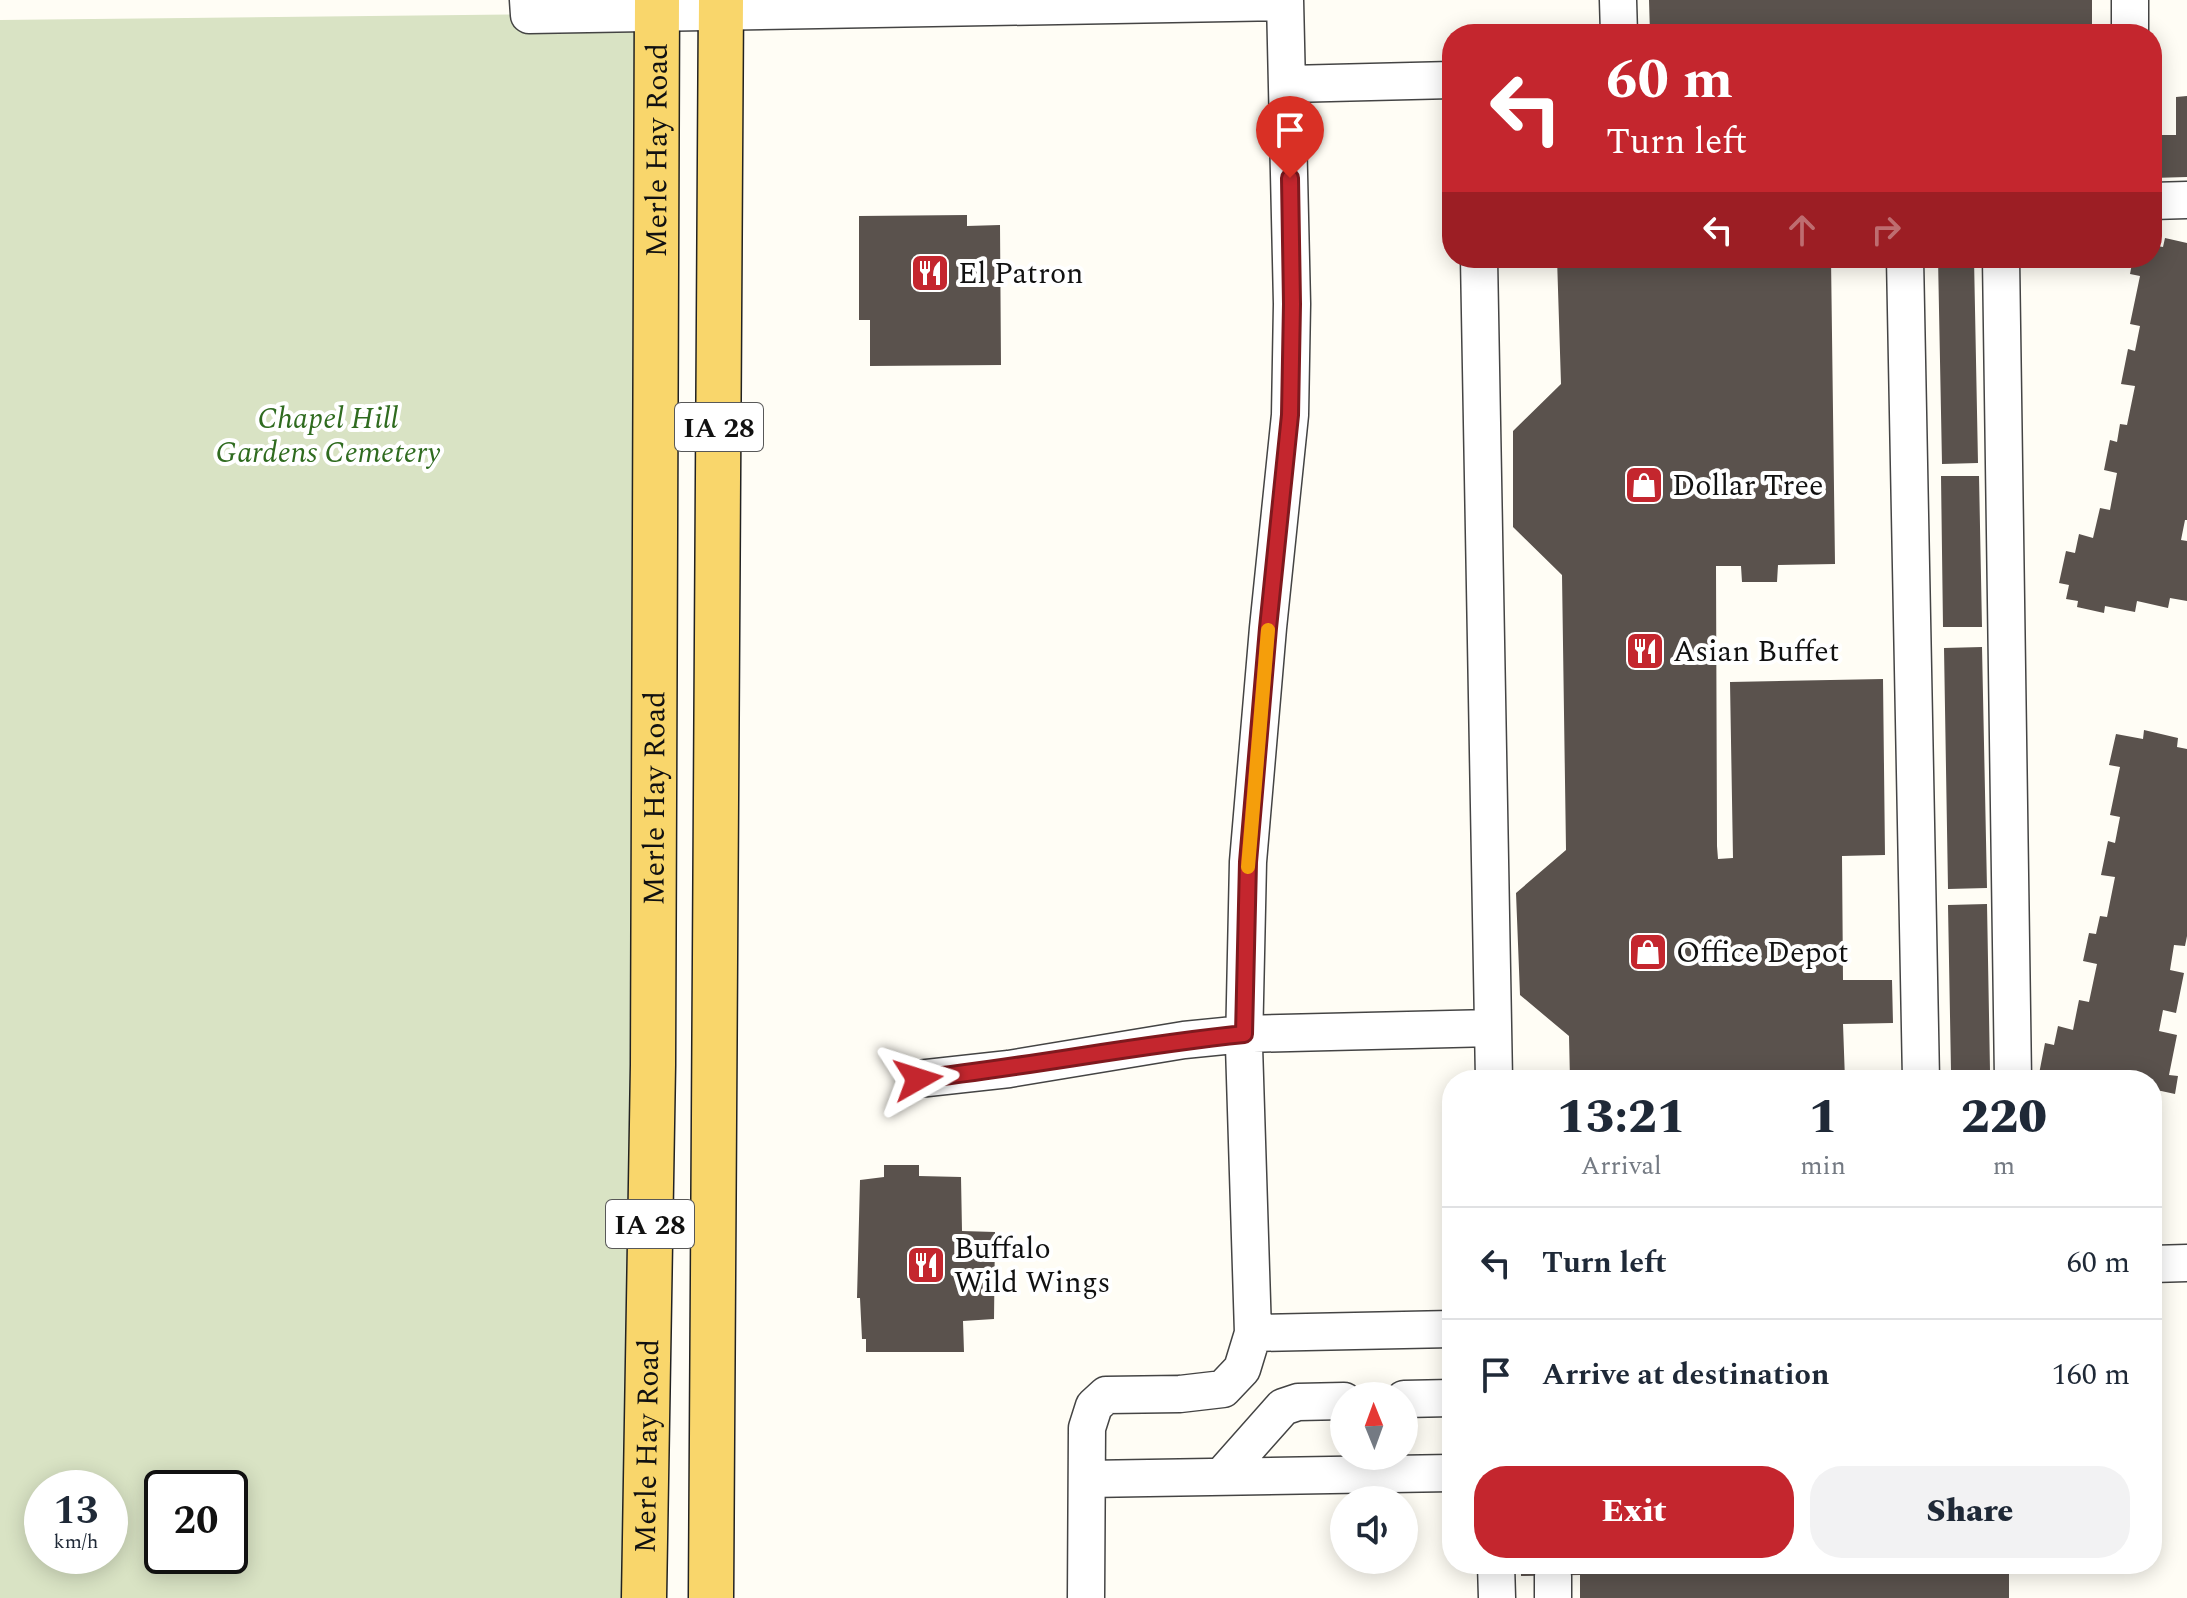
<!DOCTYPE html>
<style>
:root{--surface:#fff;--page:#f2f2f3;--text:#1f2937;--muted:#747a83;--line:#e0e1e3;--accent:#c4262e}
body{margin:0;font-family:Spectral,serif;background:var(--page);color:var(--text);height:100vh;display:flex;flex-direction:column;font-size:30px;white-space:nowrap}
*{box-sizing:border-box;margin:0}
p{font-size:26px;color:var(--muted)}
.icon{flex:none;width:44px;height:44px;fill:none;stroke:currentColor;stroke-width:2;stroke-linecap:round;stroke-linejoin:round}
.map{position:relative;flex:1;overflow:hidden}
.panel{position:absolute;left:1442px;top:1070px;width:720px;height:504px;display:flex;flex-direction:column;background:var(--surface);border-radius:32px;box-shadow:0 4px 20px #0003}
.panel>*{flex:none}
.banner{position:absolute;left:1442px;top:24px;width:720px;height:244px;border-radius:32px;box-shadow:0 4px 20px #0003;background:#c4262e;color:#fff;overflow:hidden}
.needle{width:52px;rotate:359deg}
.controls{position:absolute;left:1330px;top:1382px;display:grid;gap:16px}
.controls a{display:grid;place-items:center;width:88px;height:88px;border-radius:50%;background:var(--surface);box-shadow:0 4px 20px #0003;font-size:40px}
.speed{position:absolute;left:24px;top:1470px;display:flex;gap:16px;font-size:40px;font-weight:700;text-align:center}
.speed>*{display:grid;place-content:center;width:104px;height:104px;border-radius:50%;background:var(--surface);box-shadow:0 4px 20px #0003;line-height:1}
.speed small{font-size:20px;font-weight:400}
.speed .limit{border:4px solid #111;border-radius:12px;background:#fff;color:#111}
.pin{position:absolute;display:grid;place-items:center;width:68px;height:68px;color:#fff;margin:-82px -34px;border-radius:50% 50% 50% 0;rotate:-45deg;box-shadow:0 0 8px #0007}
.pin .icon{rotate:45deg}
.me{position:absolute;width:88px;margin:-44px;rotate:84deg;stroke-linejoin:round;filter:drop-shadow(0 0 6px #0008)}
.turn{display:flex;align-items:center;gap:28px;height:168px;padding:0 32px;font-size:36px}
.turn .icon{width:104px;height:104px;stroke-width:2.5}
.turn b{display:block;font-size:56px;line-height:68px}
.lanes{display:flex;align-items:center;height:76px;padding:0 32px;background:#0003;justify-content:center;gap:40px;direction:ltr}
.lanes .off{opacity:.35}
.eta{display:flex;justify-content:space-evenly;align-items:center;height:136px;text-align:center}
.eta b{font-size:48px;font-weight:800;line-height:56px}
.button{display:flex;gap:16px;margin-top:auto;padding:16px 32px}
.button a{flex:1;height:92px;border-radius:32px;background:var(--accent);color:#fff;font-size:32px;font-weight:800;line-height:92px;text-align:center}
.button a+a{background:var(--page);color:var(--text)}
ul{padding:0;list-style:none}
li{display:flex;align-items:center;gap:24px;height:112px;padding:0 32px;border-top:2px solid var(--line)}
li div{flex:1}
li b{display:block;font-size:30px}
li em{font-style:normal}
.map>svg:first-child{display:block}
</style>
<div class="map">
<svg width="2187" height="1598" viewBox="0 0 2187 1598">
<rect width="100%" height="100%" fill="#fffdf5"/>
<!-- cemetery -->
<path fill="#d9e3c4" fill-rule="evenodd" d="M658 13 643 1598H0V20ZM42 1488H110V1556H42ZM162 1488H230V1556H162Z"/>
<!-- building -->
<path fill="#5a524d" d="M1649 0H2092V34H1650Z
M2187 96V177L2152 178V135H2176V97Z
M967 215V226L1000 225 1001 365 870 366V320H859V216Z
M2165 238 2187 243V520H2185L2181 540 2187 541V601L2170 598 2168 608 2137 601 2135 612 2105 606 2104 613 2077 607 2078 601 2066 599 2069 585 2059 583 2066 551 2075 553 2079 534 2093 538 2100 508 2110 510 2117 473 2104 470 2110 440 2117 442 2120 424 2127 425 2135 386 2121 384 2128 349 2135 351 2140 326 2130 324 2140 276 2130 274 2133 258H2152V245L2163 247Z
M1557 258H1831L1835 564 1778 565 1777 582H1742L1741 566H1716L1717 846 1718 859 1733 858 1730 682 1883 679 1885 855 1842 856 1843 980H1892L1893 1023 1843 1024 1845 1080H1570L1569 1036 1520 995 1516 893 1566 850 1562 575 1513 527V431L1561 384Z
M1938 258H1974L1978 463 1942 464Z
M1941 476H1979L1982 627H1943Z
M1982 647 1987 888 1948 889 1944 648Z
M2144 730 2178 738 2177 747 2187 749V936L2185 946 2174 945 2170 970 2184 973 2176 1013 2163 1010 2159 1031 2177 1035 2169 1075 2178 1076 2175 1094 2152 1089V1080H2048V1076L2039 1074 2045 1043 2054 1045 2058 1026 2073 1030 2079 1000 2089 1002 2097 964 2083 961 2089 933 2096 934 2100 916 2107 917 2115 877 2101 875 2108 841 2115 843 2120 817 2110 815 2120 767 2109 765 2116 734 2143 739Z
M1987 904 1990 1071H1951L1948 905Z
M884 1165H919V1176L961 1177 962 1231 995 1232 994 1319 963 1321 964 1352H866V1339H862L860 1298H857L860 1180 884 1177Z
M1521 1564H2009V1598H1580V1575L1521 1576Z"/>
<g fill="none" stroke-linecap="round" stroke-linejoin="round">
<defs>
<path id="minor" d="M528 0 529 15 1285 2
M1618 0 1619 34
M2130 0V34
M1289 84 1452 80
M2152 201 2187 200
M1479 258 1494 1080
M1905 258 1921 1080
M2001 258 2013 1080
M918 1079 1009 1069 1184 1040 1244 1034 1493 1028
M2152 1264 2187 1263
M1253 1333 1452 1329
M1404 1399 1452 1398
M1221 1477 1283 1407 1298 1402 1344 1401
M1087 1479 1452 1473
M1496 1564 1497 1598
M1553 1576V1598
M1086 1598 1087 1428 1094 1406 1106 1395 1180 1394 1223 1389 1242 1369 1253 1333 1244 1046 1248 862 1268 628 1290 415 1292 304 1285 0"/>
<g id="major">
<path id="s1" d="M644 1598 653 1065 657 0"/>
<path d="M711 1598 721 0"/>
</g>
</defs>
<!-- minor casing -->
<use href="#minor" stroke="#444" stroke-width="39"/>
<!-- major casing -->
<use href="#major" stroke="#222" stroke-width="47"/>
<!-- minor -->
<use href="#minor" stroke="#fff" stroke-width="36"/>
<!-- major -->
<use href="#major" stroke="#f9d66b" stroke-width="44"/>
</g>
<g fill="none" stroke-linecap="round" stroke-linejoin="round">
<defs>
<path id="route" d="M918 1079C1027 1067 1135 1045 1244 1034L1248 862 1268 628 1290 415 1292 304 1290 178"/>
</defs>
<!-- route casing -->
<use href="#route" stroke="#7f191e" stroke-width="20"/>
<!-- route -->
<use href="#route" stroke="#c4262e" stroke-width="14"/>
<!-- slow -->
<path stroke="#f59e0b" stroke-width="14" d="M1248 867 1268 630"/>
</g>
<!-- icons -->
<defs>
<symbol id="restaurant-square" viewBox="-11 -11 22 22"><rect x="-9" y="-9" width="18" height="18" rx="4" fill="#c4262e" stroke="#fff"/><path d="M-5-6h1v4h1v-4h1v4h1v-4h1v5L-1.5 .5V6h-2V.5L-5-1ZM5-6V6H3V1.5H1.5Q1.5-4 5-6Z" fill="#fff"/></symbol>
<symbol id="shop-square" viewBox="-11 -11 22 22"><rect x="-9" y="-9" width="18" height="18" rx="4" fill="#c4262e" stroke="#fff"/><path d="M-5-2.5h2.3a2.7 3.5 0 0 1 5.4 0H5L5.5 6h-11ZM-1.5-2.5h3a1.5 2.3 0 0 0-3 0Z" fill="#fff"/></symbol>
</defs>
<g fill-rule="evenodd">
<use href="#restaurant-square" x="908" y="251" width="44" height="44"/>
<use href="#shop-square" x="1622" y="463" width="44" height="44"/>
<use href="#restaurant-square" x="1623" y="629" width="44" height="44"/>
<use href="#shop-square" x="1626" y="930" width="44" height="44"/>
<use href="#restaurant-square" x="904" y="1243" width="44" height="44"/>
</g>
<g text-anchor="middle" stroke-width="8" stroke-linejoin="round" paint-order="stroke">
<!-- shield labels -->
<g fill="#fff" stroke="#585858" stroke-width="2">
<rect x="675" y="403" width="88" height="48" rx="6"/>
<rect x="606" y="1200" width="88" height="48" rx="6"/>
</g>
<g font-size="28" font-weight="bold" fill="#111">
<text x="719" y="437">IA 28</text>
<text x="650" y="1234">IA 28</text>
</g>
<!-- street labels -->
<g font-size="30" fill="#111" stroke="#fff">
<text dy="10" stroke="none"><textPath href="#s1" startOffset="1448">Merle Hay Road</textPath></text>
<text dy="10" stroke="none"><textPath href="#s1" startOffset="800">Merle Hay Road</textPath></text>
<text dy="10" stroke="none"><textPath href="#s1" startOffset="152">Merle Hay Road</textPath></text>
</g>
<!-- poi labels -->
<g font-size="30" fill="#111" stroke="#fff" text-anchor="start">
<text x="958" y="283">El Patron</text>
<text x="1672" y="495">Dollar Tree</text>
<text x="1673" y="661">Asian Buffet</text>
<text x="1676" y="962">Office Depot</text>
<text x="954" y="1258">Buffalo<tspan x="954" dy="34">Wild Wings</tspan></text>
</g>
<!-- park labels -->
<g font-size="30" font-style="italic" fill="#2f6b1f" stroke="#fff">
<text x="328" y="428">Chapel Hill<tspan x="328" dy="34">Gardens Cemetery</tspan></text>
</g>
</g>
</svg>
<div class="controls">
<a><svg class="needle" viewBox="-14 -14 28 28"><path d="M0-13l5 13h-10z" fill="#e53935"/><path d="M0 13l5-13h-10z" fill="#747a83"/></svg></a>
<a><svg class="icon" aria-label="sound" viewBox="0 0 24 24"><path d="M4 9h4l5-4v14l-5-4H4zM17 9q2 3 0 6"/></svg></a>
</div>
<div class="speed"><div>13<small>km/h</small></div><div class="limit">20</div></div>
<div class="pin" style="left:1290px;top:178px;background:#d93025"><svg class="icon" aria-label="arrive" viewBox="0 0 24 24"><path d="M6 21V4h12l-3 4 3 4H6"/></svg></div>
<svg class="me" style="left:918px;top:1079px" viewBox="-20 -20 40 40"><path d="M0-17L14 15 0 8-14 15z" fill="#c4262e" stroke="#fff" stroke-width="4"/></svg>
<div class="banner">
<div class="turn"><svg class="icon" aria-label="left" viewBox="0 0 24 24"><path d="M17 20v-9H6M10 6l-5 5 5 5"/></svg><div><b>60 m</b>Turn left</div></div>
<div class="lanes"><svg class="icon" aria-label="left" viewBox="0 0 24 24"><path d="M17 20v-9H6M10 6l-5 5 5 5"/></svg><svg class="icon off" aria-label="ahead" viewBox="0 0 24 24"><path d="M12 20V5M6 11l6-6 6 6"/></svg><svg class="icon off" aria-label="right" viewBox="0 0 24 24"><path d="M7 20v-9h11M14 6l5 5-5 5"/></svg></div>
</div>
<section class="panel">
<div class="eta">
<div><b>13:21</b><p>Arrival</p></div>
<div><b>1</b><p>min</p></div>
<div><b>220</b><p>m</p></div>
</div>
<ul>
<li><svg class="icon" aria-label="left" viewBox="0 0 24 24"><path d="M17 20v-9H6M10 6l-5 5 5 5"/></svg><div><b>Turn left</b></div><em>60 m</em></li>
<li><svg class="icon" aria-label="arrive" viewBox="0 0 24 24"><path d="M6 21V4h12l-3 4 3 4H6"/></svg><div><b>Arrive at destination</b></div><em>160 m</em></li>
</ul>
<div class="button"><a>Exit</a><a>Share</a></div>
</section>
</div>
